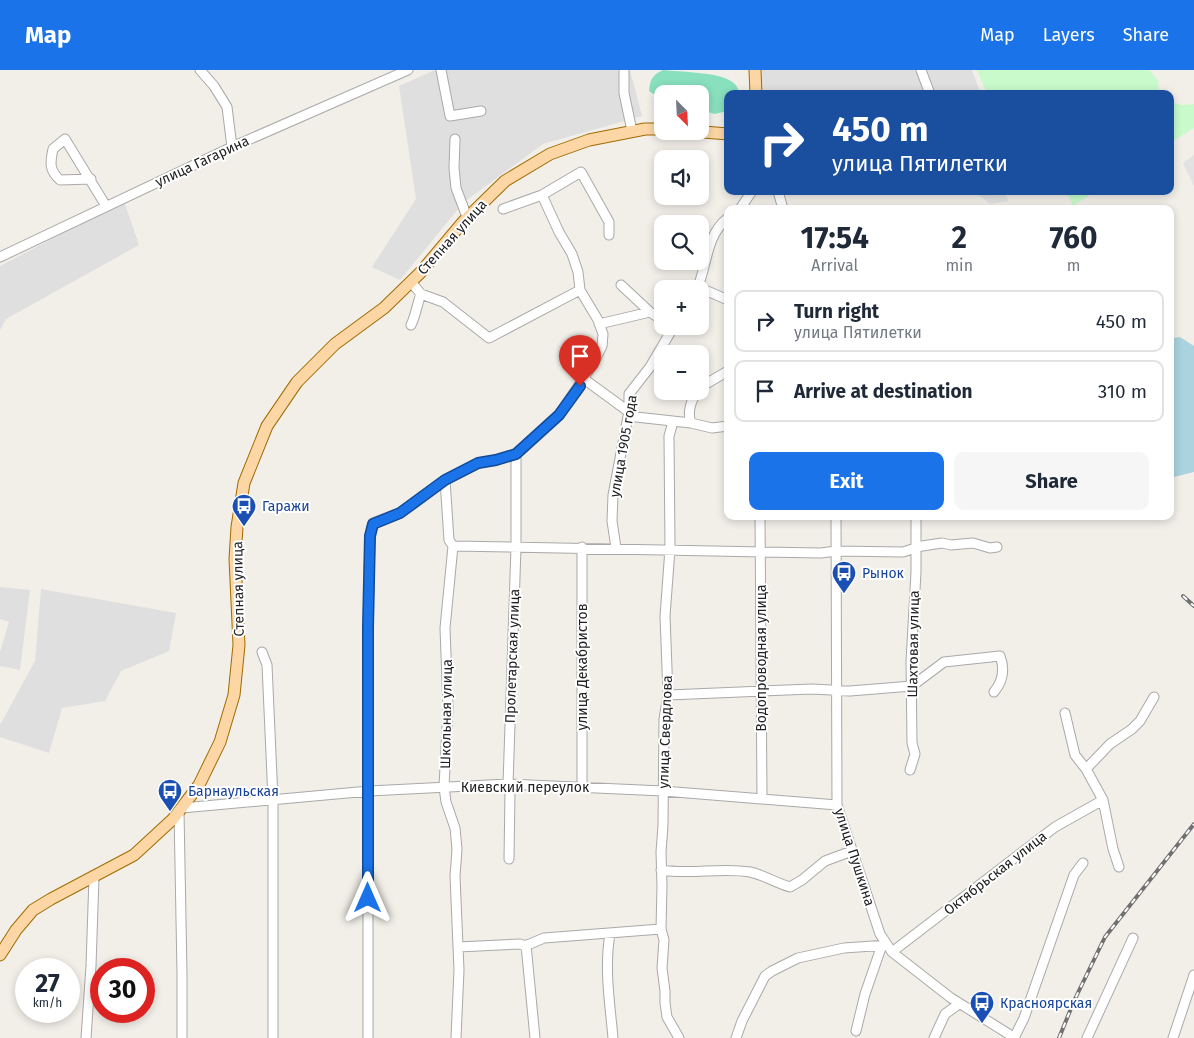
<!DOCTYPE html>
<meta charset="utf-8">
<style>
:root{--surface:#fff;--page:#f6f6f7;--text:#1f2937;--muted:#747a83;--line:#e0e1e3;--accent:#1a73e8}
body{margin:0;font-family:"Fira Sans",sans-serif;background:var(--page);color:var(--text);height:100vh;display:flex;flex-direction:column;font-size:19px;white-space:nowrap}
*{box-sizing:border-box;margin:0}
p{font-size:16px;color:var(--muted)}
.icon{flex:none;width:28px;height:28px;fill:none;stroke:currentColor;stroke-width:2;stroke-linecap:round;stroke-linejoin:round}
.map{position:relative;flex:1;overflow:hidden}
.sheet{position:absolute;left:724px;top:135px;width:450px;height:315px;display:flex;flex-direction:column;background:var(--surface);border-radius:10px;box-shadow:0 2px 8px #0003}
.sheet>*{flex:none}
.guide{position:absolute;left:724px;top:20px;width:450px;height:105px;border-radius:10px;box-shadow:0 2px 8px #0003;background:#1a4fa0;color:#fff;overflow:hidden}
.needle{width:32px;rotate:156deg}
.buttons{position:absolute;left:654px;top:15px;display:grid;gap:10px}
.buttons a{display:grid;place-items:center;width:55px;height:55px;border-radius:10px;background:var(--surface);box-shadow:0 2px 8px #0003;font-size:25px}
.speed{position:absolute;left:15px;top:888px;display:flex;gap:10px;font-size:25px;font-weight:700;text-align:center}
.speed>*{display:grid;place-content:center;width:65px;height:65px;border-radius:50%;background:var(--surface);box-shadow:0 2px 8px #0003;line-height:1}
.speed small{font-size:12px;font-weight:400}
.speed .limit{border:8px solid #d22;background:#fff;color:#111}
.pin{position:absolute;display:grid;place-items:center;width:42px;height:42px;color:#fff;margin:-51px -21px;border-radius:50% 50% 50% 0;rotate:-45deg;box-shadow:0 0 5px #0007}
.pin .icon{rotate:45deg}
.me{position:absolute;width:55px;margin:-28px;rotate:0deg;stroke-linejoin:round;filter:drop-shadow(0 0 4px #0008)}
.turn{display:flex;align-items:center;gap:18px;height:105px;padding:0 25px;font-size:22px}
.turn .icon{width:65px;height:65px;stroke-width:2.5}
.turn b{display:block;font-size:35px;line-height:42px}
.eta{display:flex;justify-content:space-evenly;align-items:center;height:85px;text-align:center}
.eta b{font-size:30px;font-weight:700;line-height:35px}
.button{display:flex;gap:10px;margin-top:auto;padding:10px 25px}
.button a{flex:1;height:58px;border-radius:10px;background:var(--accent);color:#fff;font-size:20px;font-weight:700;line-height:58px;text-align:center}
.button a+a{background:var(--page);color:var(--text)}
ul{padding:0;list-style:none}
li{display:flex;align-items:center;gap:15px;height:62px;margin:0 10px 8px;padding:0 15px;border:2px solid var(--line);border-radius:10px}
li div{flex:1}
li b{display:block;font-size:19px}
li em{font-style:normal}
header{display:flex;align-items:center;gap:30px;box-sizing:border-box;height:70px;padding:0 25px;background:var(--accent);color:#fff}
header strong{font-size:24px}
nav{display:flex;gap:28px;margin-inline-start:auto;font-size:18px}
.map>svg:first-child{display:block}
</style>
<header>
<strong>Map</strong>
<nav><a>Map</a><a>Layers</a><a>Share</a></nav>
</header>
<div class="map">
<svg width="1194" height="968" viewBox="0 0 1194 968">
<rect width="100%" height="100%" fill="#f2efe9"/>
<!-- residential -->
<path fill="#e0dfdf" d="M435 0H630L642 46 543 74 463 133 400 210 372 197 416 129 399 16Z
M761 0H972L981 24H762Z
M124 131 139 175 6 249 0 260V196Z
M0 517 30 520 20 600 0 596V582L9 552 0 549Z
M41 519 176 543 169 581 121 601 105 631 62 638 49 683 0 667V655L35 591Z"/>
<!-- park -->
<path fill="#c8facc" d="M977 0H1149L1158 10 1159 24H987Z
M1170 32 1182 35 1194 34V58L1170 73Z
M1066 121H1096L1073 136Z"/>
<!-- pitch -->
<path fill="#88e0be" d="M663 0C680 2 717 2 731 11 736 14 738 18 740 24H728L727 41 715 44 700 40V24H662V30L649 21C650 10 652 5 663 0Z"/>
<!-- parking -->
<path fill="#e2e2e2" d="M1194 85V116L1183 93Z
M977 121H1004L1009 131 990 134 979 125Z"/>
<!-- water -->
<path fill="#aad3df" d="M1180 267 1194 276V402L1170 408V271L1173 268Z"/>
<g fill="none" stroke-linecap="round" stroke-linejoin="round">
<defs>
<path id="minor" d="M200 0 214 16 227 37 232 77
M441 0 450 46 481 41
M624 0V23L632 61
M921 0 930 24
M455 69 454 98 456 118 467 147
M91 109 60 110C49 100 50 93 53 79L65 69 106 136
M778 121 783 139
M542 125 581 102 609 152V165
M740 139 752 121
M0 187 232 77 408 0
M411 212 421 224 443 232 489 268 580 220
M621 215 650 242
M698 217 728 230
M697 219C707 197 706 164 728 148
M599 254 650 242 662 250
M411 255C416 245 417 234 421 224
M584 309 636 347 691 353 712 358 728 356
M700 320 704 315 728 301
M673 352 669 366 670 479 665 546 668 625 664 649 663 755 661 782 662 816 661 859 664 870 662 898 665 921V933L667 947 679 968
M691 353C687 343 691 329 698 321
M445 410 449 470 453 476 445 558 448 638 444 717 446 732 455 758 457 779 455 806 459 900 456 968
M760 446 762 729
M836 446 837 735 880 864 892 882 951 928 1015 968
M453 476 821 483 836 481 903 482 922 476 942 473 951 475 973 473 990 478 997 477
M582 477V717
M616 478 612 451 613 425 629 341V324L650 297 674 256
M262 582 267 595 273 729V968
M668 625 812 619 850 621 912 616 944 592 1000 586C1005 599 1003 611 994 622
M1065 643 1075 685 1086 699 1103 730 1113 779 1119 797
M1086 699 1110 674 1132 659 1140 651 1154 627
M910 700 915 684 912 673 911 591 916 502V446
M182 738 369 721 508 714 663 721 837 735
M179 741 182 904V968
M509 789 510 721 508 714 516 477V384
M661 800C691 805 721 797 750 802 764 805 776 813 790 817L802 810 825 791 852 781
M610 864C604 898 610 934 613 968
M526 875 535 968
M458 877 520 874 525 876 544 868 661 859
M892 882 1055 757 1103 730
M856 961 865 924 882 875
M86 968 91 896 94 807
M368 968V557L370 466 373 453 400 443 445 410 479 393 496 390 516 384 559 345 593 294 602 276 603 264 598 250 580 220 578 202 572 184 559 162 542 125 503 139
M736 968 742 951 765 906 772 901 798 888 844 878 887 875
M934 968 945 944 959 934
M1014 968 1024 948 1074 805 1083 793
M1087 968 1133 868
M1173 968 1194 905"/>
<path id="major" d="M755 0 756 24
M691 61 728 64
M0 885 16 860 33 840 51 829 134 785 173 749 199 715 220 672 234 625 239 575 235 489 237 457 244 413 267 356 297 312 335 274 384 238 420 203 463 152 505 111 550 84 589 70 645 59H662"/>
</defs>
<!-- minor casing -->
<use href="#minor" stroke="#a9a9a9" stroke-width="11"/>
<!-- major casing -->
<use href="#major" stroke="#a06b00" stroke-width="13"/>
<!-- minor -->
<use href="#minor" stroke="#fff" stroke-width="9"/>
<!-- major -->
<use href="#major" stroke="#fcd6a4" stroke-width="11"/>
<defs>
<path id="rail" d="M1183 526 1194 536
M1059 968 1074 931 1105 867 1194 754"/>
</defs>
<!-- rail casing -->
<use href="#rail" stroke="#707070" stroke-width="4"/>
<!-- rail -->
<use href="#rail" stroke="#fff" stroke-width="2" stroke-dasharray="5.5" stroke-linecap="butt"/>
</g>
<g fill="none" stroke-linecap="round" stroke-linejoin="round">
<defs>
<path id="route" d="M368 828V557L370 466 373 454 400 443 445 410 478 393 496 390 516 384 559 345 580 316"/>
</defs>
<!-- route casing -->
<use href="#route" stroke="#114b97" stroke-width="12"/>
<!-- route -->
<use href="#route" stroke="#1a73e8" stroke-width="9"/>
</g>
<!-- icons -->
<defs>
<symbol id="bus-pin" viewBox="-11 -11 22 30"><path d="M0 17L-7.5 6A9.5 9.5 0 1 1 7.5 6Z" fill="#1a4fb4" stroke="#fff"/><path d="M-5-6H5V4H4V6H2V4H-2V6H-4V4H-5ZM-3.5-4V0h7V-4ZM-3.5 1.2v1.5H-2V1.2ZM2 1.2v1.5H3.5V1.2Z" fill="#fff"/></symbol>
</defs>
<g fill-rule="evenodd">
<use href="#bus-pin" x="230" y="422" width="28" height="38"/>
<use href="#bus-pin" x="830" y="489" width="28" height="38"/>
<use href="#bus-pin" x="156" y="707" width="28" height="38"/>
<use href="#bus-pin" x="968" y="919" width="28" height="38"/>
</g>
<g text-anchor="middle" stroke-width="4" stroke-linejoin="round" paint-order="stroke">
<!-- street labels -->
<g font-size="14" fill="#222" stroke="#fff">
<text transform="translate(202 91) rotate(-25)" y="5">улица Гагарина</text>
<text transform="translate(452 167) rotate(-48)" y="5">Степная улица</text>
<text transform="translate(623 376) rotate(-80)" y="5">улица 1905 года</text>
<text transform="translate(238 519) rotate(-91)" y="5">Степная улица</text>
<text transform="translate(913 574) rotate(-89)" y="5">Шахтовая улица</text>
<text transform="translate(512 586) rotate(-88)" y="5">Пролетарская улица</text>
<text transform="translate(761 588) rotate(-90)" y="5">Водопроводная улица</text>
<text transform="translate(582 597) rotate(-90)" y="5">улица Декабристов</text>
<text transform="translate(446 644) rotate(-89)" y="5">Школьная улица</text>
<text transform="translate(665 662) rotate(-88)" y="5">улица Свердлова</text>
<text x="525" y="722">Киевский переулок</text>
<text transform="translate(855 787) rotate(72)" y="5">улица Пушкина</text>
<text transform="translate(995 803) rotate(-38)" y="5">Октябрьская улица</text>
</g>
<!-- transit labels -->
<g font-size="14" fill="#164399" stroke="#fff" text-anchor="start">
<text x="262" y="441">Гаражи</text>
<text x="862" y="508">Рынок</text>
<text x="188" y="726">Барнаульская</text>
<text x="1000" y="938">Красноярская</text>
</g>
</g>
</svg>
<div class="buttons">
<a><svg class="needle" viewBox="-14 -14 28 28"><path d="M0-13l5 13h-10z" fill="#e53935"/><path d="M0 13l5-13h-10z" fill="#747a83"/></svg></a>
<a><svg class="icon" aria-label="sound" viewBox="0 0 24 24"><path d="M4 9h4l5-4v14l-5-4H4zM17 9q2 3 0 6"/></svg></a>
<a><svg class="icon" aria-label="search" viewBox="0 0 24 24"><circle cx="10" cy="10" r="6"/><path d="M15 15l6 6"/></svg></a>
<a>+</a>
<a>−</a>
</div>
<div class="speed"><div>27<small>km/h</small></div><div class="limit">30</div></div>
<div class="pin" style="left:580px;top:316px;background:#d93025"><svg class="icon" aria-label="arrive" viewBox="0 0 24 24"><path d="M6 21V4h12l-3 4 3 4H6"/></svg></div>
<svg class="me" style="left:368px;top:828px" viewBox="-20 -20 40 40"><path d="M0-17L14 15 0 8-14 15z" fill="#1a73e8" stroke="#fff" stroke-width="4"/></svg>
<div class="guide">
<div class="turn"><svg class="icon" aria-label="right" viewBox="0 0 24 24"><path d="M7 20v-9h11M14 6l5 5-5 5"/></svg><div><b>450 m</b>улица Пятилетки</div></div>
</div>
<section class="sheet">
<div class="eta">
<div><b>17:54</b><p>Arrival</p></div>
<div><b>2</b><p>min</p></div>
<div><b>760</b><p>m</p></div>
</div>
<ul>
<li><svg class="icon" aria-label="right" viewBox="0 0 24 24"><path d="M7 20v-9h11M14 6l5 5-5 5"/></svg><div><b>Turn right</b><p>улица Пятилетки</p></div><em>450 m</em></li>
<li><svg class="icon" aria-label="arrive" viewBox="0 0 24 24"><path d="M6 21V4h12l-3 4 3 4H6"/></svg><div><b>Arrive at destination</b></div><em>310 m</em></li>
</ul>
<div class="button"><a>Exit</a><a>Share</a></div>
</section>
</div>
